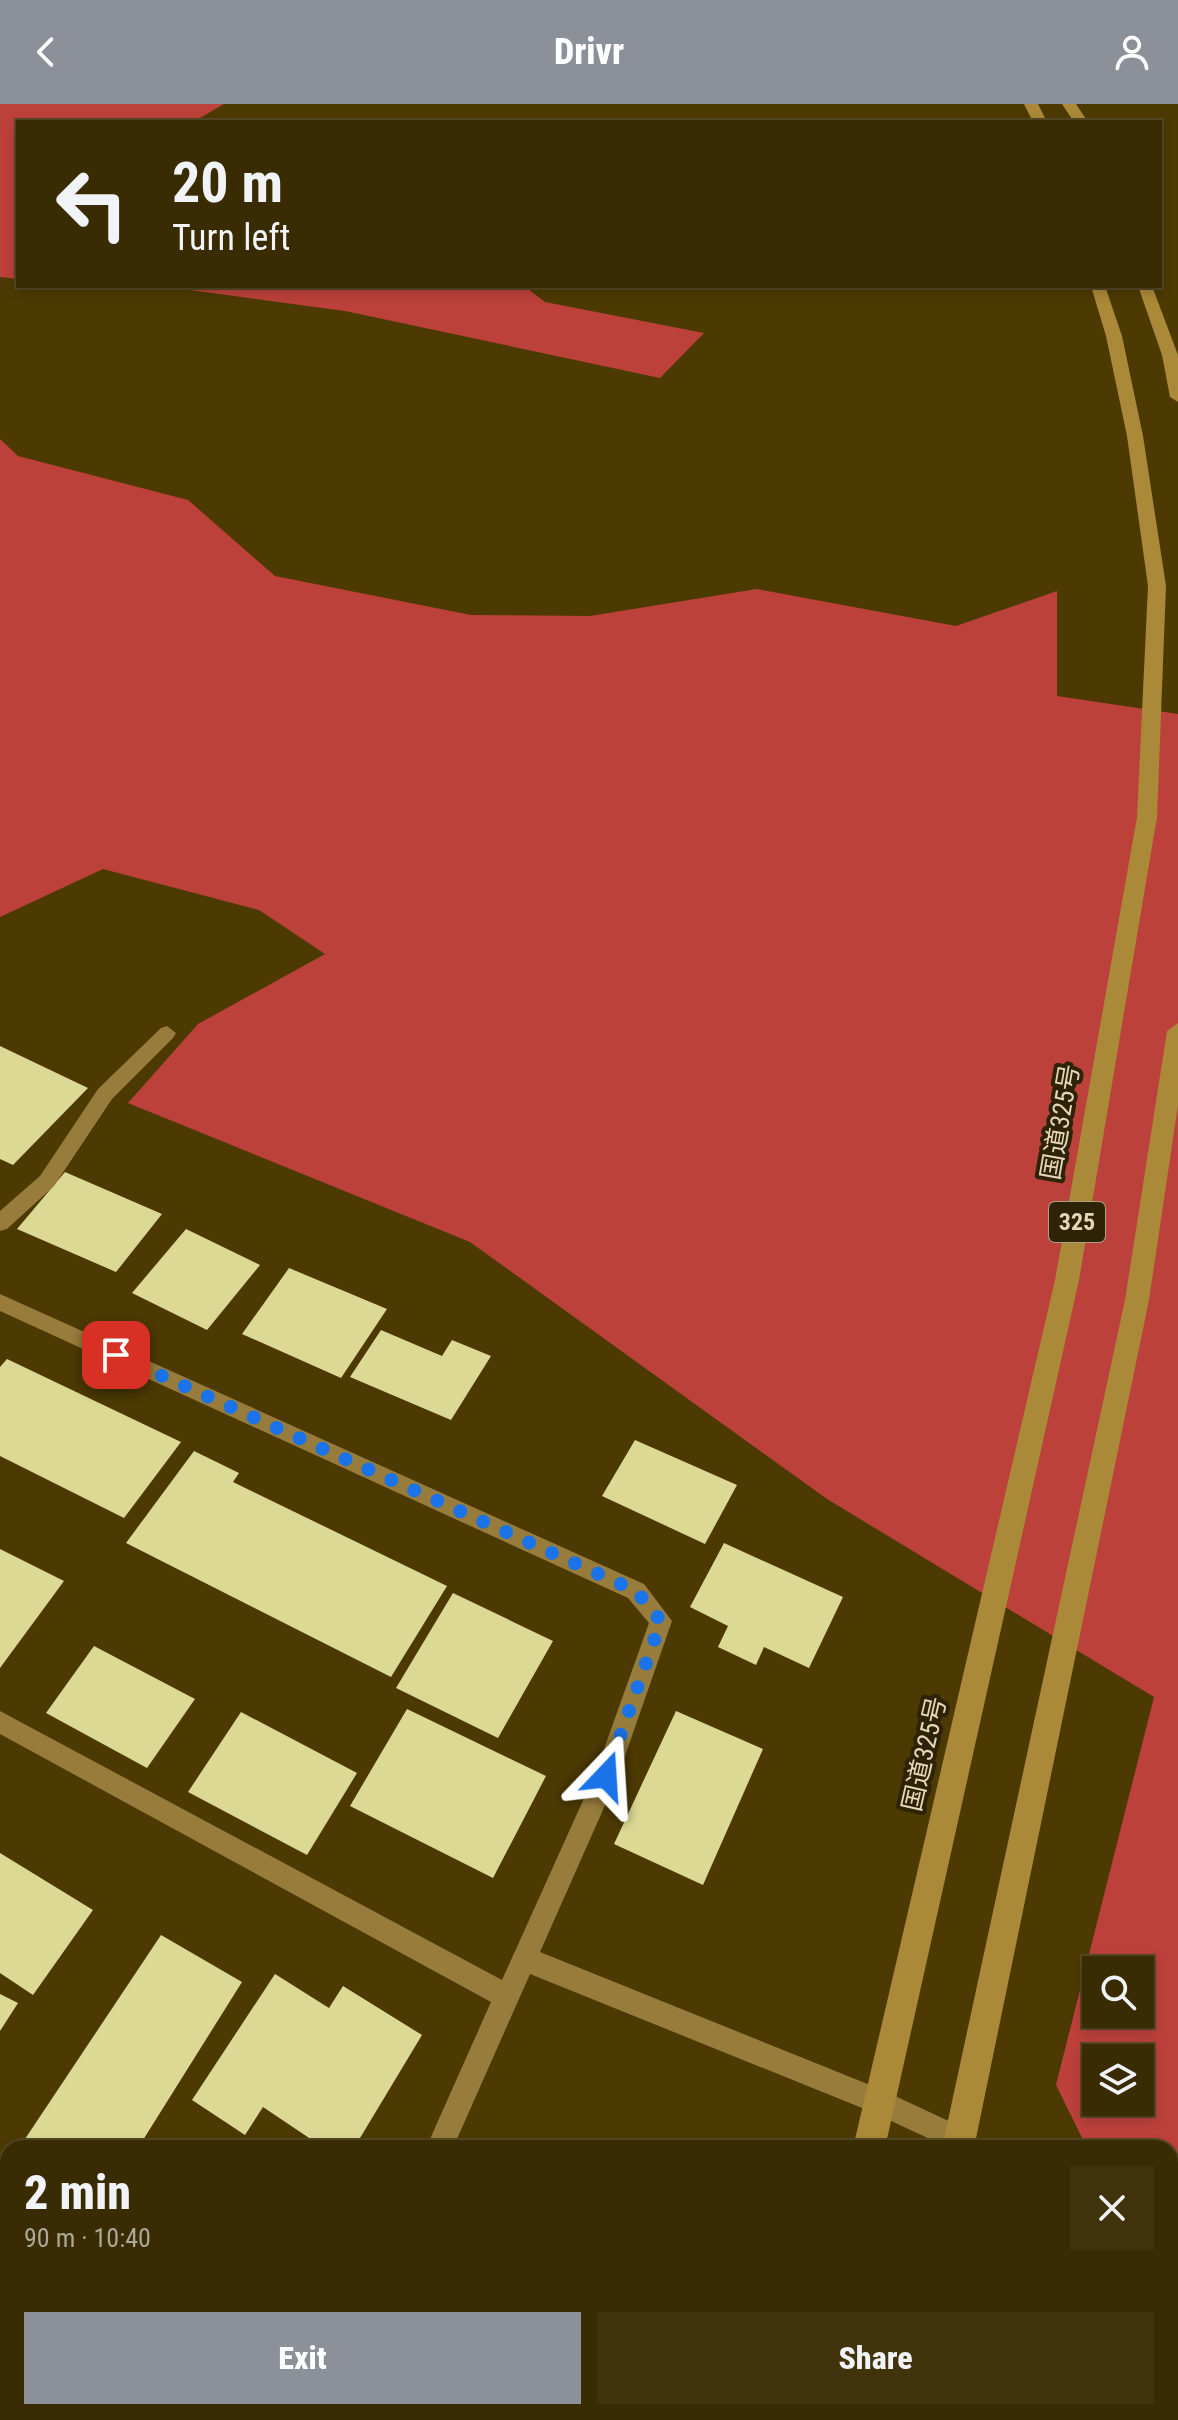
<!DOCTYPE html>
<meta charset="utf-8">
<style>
:root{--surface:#3a2c02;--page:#41340c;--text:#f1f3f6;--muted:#aba799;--line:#544824;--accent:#8c9099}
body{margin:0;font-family:"Roboto Condensed","Noto Sans JP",sans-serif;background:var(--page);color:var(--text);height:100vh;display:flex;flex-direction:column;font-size:30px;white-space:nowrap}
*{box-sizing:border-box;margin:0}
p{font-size:26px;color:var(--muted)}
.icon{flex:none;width:44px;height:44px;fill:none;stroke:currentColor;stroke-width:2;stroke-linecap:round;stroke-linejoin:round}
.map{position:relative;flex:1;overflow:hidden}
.sheet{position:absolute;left:0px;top:2036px;width:1178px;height:280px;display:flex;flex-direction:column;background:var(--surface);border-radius:24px 24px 0 0;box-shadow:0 4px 12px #0003,0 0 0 2px var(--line)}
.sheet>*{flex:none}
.banner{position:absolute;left:16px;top:16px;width:1146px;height:168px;border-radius:0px;box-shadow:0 4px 12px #0003,0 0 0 2px var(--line);background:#3a2c02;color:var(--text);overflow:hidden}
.fabs{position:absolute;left:1082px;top:1852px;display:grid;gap:16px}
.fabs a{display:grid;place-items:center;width:72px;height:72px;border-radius:0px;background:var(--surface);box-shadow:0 4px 12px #0003,0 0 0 2px var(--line);font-size:40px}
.pin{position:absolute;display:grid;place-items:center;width:68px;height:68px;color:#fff;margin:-34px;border-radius:16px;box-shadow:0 4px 12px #0006}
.me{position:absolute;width:88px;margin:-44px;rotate:20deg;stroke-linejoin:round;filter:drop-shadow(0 0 6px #0008)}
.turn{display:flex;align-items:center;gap:28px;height:168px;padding:0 24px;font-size:36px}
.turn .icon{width:104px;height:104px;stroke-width:2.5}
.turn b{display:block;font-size:56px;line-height:68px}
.round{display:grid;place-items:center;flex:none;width:84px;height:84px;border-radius:0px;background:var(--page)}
.summary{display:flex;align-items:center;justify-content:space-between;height:136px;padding:0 24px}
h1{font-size:48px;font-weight:800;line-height:60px}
.primary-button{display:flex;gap:16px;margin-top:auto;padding:16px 24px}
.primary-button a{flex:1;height:92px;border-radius:0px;background:var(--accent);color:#fff;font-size:32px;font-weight:800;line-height:92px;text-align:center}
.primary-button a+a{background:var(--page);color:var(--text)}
header{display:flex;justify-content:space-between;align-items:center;height:104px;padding:0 24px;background:var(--accent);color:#fff;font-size:36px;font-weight:800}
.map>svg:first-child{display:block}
</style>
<header><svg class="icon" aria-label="back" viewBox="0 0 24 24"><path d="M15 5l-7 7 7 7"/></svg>Drivr<svg class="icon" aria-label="person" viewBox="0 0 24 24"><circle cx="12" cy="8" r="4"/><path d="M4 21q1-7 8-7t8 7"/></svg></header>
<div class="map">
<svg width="1178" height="2316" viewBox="0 0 1178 2316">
<rect width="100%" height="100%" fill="#4d3a03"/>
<!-- forest -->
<path fill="#bc413a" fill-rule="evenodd" d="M0 0H224L193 18H18V175L0 173Z
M160 182H524L545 198 704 229 660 274 345 207Z
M0 335 18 352 188 396 275 472 471 511 590 512 757 485 956 522 1057 487V592L1178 610V2161L1170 2158V2044H1087L1056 1981 1154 1593 827 1395 470 1138 128 999 198 920 325 850 259 806 103 765 0 813ZM1096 1866H1140V1910H1096ZM1096 1954H1140V1998H1096Z"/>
<!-- building -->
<path fill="#dbd994" d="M0 942 88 984 13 1061 0 1055Z
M65 1068 162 1110 116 1168 17 1125Z
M186 1125 260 1161 207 1226 132 1189Z
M289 1164 387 1205 341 1274 242 1230Z
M381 1226 442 1252 452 1236 491 1252 451 1316 350 1273Z
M7 1255 181 1338 124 1414 0 1352V1263Z
M635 1336 737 1381 705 1440 602 1392Z
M194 1347 239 1369 233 1378 447 1482 391 1573 126 1439Z
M724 1439 843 1493 809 1564 764 1543 756 1561 718 1543 728 1522 690 1503Z
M0 1445 64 1477 0 1564Z
M453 1489 553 1537 498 1634 396 1584Z
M94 1542 195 1595 147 1664 46 1609Z
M407 1605 546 1672 493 1774 350 1702Z
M676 1607 763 1645 703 1781 614 1740Z
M241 1608 357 1669 307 1751 188 1688Z
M0 1749 93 1806 33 1891 0 1869Z
M161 1831 242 1878 138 2044H19Z
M275 1870 329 1904 343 1882 422 1931 354 2044H324L263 2003 245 2031 192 1996Z
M0 1890 18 1899 0 1927Z
M0 2292 8 2297V2308H24L36 2316H0Z
M381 2308H633L631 2316H377Z"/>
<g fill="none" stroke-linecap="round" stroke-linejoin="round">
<!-- street -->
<path fill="#977c3c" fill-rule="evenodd" d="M167 922 176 929 173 934 112 995 54 1082 7 1125 0 1127V1107L40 1072 98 985 161 924Z
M0 1190 644 1480 672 1517 618 1672 540 1848 880 1985 968 2026 972 2035 969 2044H949L872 2008 530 1870 453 2044H426L491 1898 0 1630V1607L502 1876 595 1670 649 1519 628 1494 0 1207Z
M0 2159 8 2162V2192L0 2189Z
M194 2308H232L235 2316H197Z
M308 2308H337L334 2316H305Z"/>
<!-- highway -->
<path fill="#aa8938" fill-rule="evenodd" d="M1024 0H1038L1047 18H1033Z
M1062 0H1076L1088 18H1074Z
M1091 182H1105L1122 232 1143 332 1166 482 1157 713 1079 1176 885 2044H853L1055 1176 1137 713 1148 482 1127 332 1106 232Z
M1138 182H1152L1178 251V298L1170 293 1162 251Z
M1178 919V1001L1149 1196 974 2044H942L1125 1196 1167 927Z
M793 2308H827L825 2316H791Z
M885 2308H919L917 2316H883Z"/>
</g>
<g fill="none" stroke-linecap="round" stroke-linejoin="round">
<!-- route -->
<path stroke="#1a73e8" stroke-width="14" stroke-dasharray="0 25.2" d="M116 1251 636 1487 661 1517 606 1672"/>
</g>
<g text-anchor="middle" stroke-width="8" stroke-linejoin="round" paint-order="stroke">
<!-- shield labels -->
<rect fill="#2e2307" stroke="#aea182" stroke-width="2" x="1049" y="1098" width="56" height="40" rx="6"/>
<g font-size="24" font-weight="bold" fill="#e5d7b7">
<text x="1077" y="1126">325</text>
</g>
<!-- street labels -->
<g font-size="26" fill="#e5d7b7" stroke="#2e2307">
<text transform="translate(1060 1018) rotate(-80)" y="9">国道325号</text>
<text transform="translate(924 1650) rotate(-77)" y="9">国道325号</text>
</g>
</g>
</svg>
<div class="fabs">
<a><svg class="icon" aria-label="search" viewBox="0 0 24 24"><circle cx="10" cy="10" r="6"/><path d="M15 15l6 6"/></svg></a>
<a><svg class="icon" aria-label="layers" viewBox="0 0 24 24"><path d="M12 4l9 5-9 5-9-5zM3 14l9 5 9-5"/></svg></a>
</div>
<div class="pin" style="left:116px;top:1251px;background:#d93025"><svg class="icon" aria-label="arrive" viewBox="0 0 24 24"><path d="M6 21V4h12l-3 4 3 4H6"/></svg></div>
<svg class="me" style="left:606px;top:1672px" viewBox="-20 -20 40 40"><path d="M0-17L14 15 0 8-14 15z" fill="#1a73e8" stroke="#fff" stroke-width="4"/></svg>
<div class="banner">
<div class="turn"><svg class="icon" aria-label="left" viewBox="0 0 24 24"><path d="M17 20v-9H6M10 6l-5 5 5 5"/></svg><div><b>20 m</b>Turn left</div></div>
</div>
<section class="sheet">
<div class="summary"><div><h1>2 min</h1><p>90 m · 10:40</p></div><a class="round"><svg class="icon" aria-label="close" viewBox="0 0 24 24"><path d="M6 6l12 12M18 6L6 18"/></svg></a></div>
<div class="primary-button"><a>Exit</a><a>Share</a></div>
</section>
</div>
